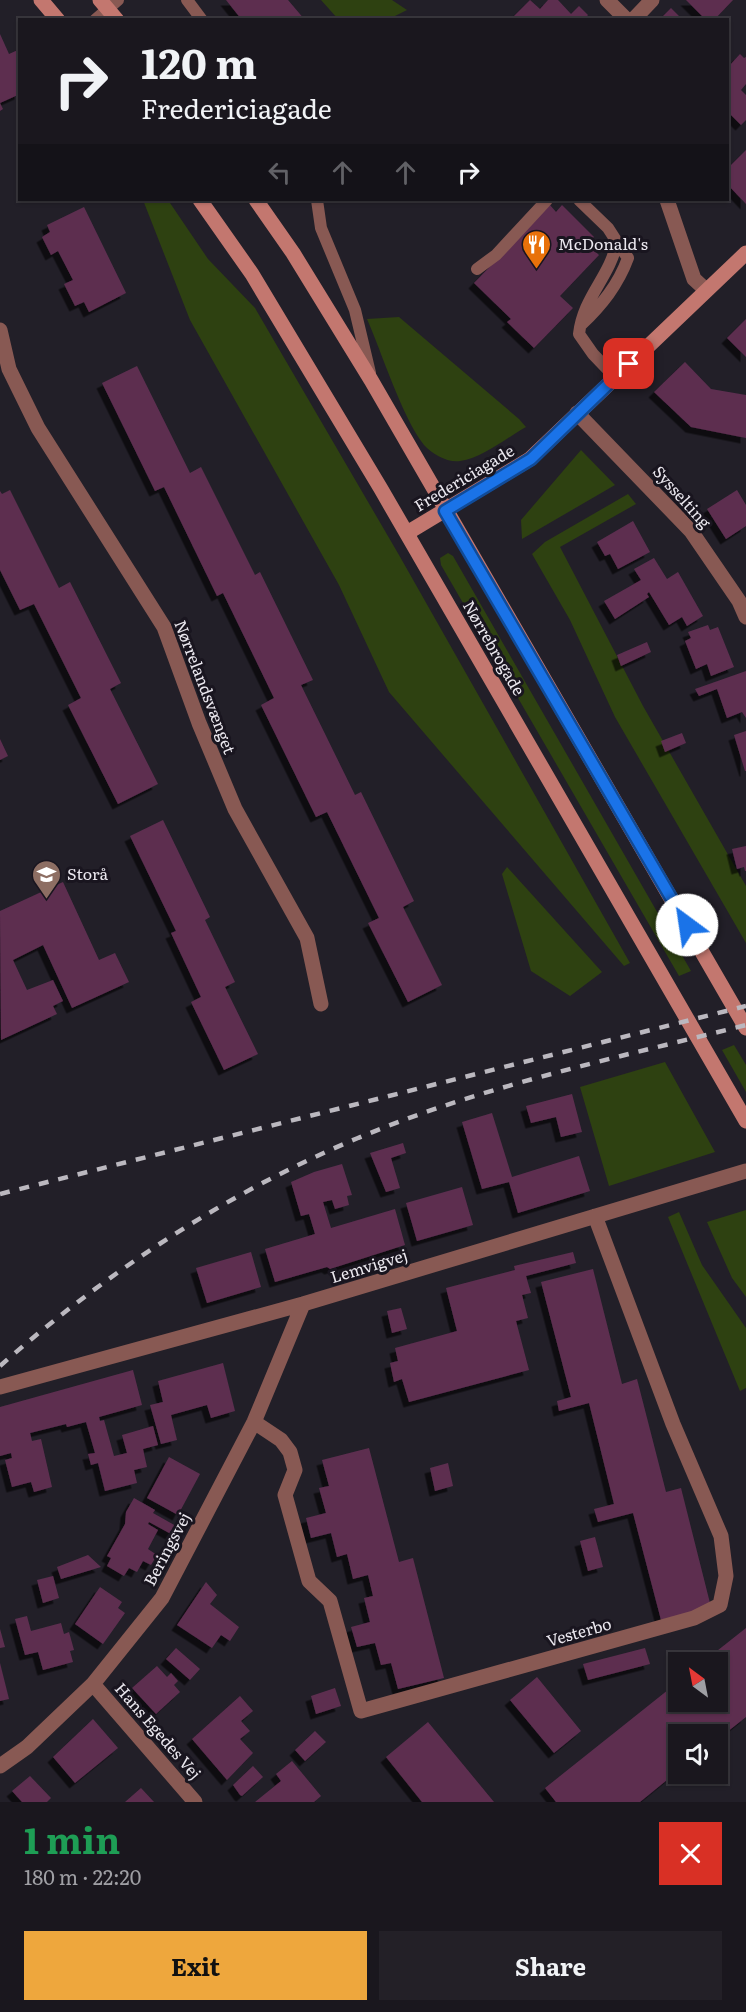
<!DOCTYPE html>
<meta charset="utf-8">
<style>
:root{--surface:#1a171e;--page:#232027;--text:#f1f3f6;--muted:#9f9fa4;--line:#38363c;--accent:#eea73d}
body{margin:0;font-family:Literata,serif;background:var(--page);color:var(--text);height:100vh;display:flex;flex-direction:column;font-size:22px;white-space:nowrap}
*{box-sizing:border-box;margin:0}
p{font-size:20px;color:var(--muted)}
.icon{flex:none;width:33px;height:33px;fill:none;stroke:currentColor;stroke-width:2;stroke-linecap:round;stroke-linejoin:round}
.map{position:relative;height:1802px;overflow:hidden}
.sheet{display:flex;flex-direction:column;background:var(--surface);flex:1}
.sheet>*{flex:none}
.banner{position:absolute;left:18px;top:18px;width:711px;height:183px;border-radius:0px;box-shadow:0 2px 4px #0004,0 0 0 2px var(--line);background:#1a171e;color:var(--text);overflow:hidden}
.needle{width:39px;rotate:328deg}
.tools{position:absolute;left:668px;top:1652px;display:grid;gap:12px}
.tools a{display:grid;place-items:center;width:60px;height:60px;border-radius:0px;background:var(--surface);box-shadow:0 2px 4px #0004,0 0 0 2px var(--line);font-size:30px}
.pin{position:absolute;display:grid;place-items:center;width:51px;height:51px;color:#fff;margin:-26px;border-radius:12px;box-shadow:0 3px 9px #0006}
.me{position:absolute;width:66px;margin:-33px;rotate:329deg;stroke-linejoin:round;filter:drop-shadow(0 0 4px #0008)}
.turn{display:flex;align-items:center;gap:21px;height:126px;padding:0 24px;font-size:27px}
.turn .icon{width:78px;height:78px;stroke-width:2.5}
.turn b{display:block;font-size:42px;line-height:51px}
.lanes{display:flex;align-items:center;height:57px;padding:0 24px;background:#0003;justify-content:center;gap:30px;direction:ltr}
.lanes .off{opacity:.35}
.round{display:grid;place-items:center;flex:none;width:63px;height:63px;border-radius:0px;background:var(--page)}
.summary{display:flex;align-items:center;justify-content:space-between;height:102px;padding:0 24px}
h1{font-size:36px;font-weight:700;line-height:45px;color:#1e9e55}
.action{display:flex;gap:12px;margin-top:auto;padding:12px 24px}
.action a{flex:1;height:69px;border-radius:0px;background:var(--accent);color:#111;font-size:24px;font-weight:700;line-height:69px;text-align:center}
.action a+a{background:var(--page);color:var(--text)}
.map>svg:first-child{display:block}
</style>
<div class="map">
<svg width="746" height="1802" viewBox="0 0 746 1802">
<defs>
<filter id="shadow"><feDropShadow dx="-5.5" dy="5.5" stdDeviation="0" flood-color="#0009"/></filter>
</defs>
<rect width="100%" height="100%" fill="#221f28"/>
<!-- green -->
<path fill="#2e4111" d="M321 0H392L407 10 389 19H338Z
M143 200H168L208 259 255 308 399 555 630 963 624 966 389 692 339 585 190 320Z
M399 317 519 419 526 427C506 438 483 458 460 461 448 463 432 454 424 445 402 417 382 353 367 319Z
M581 450 615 485 522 539 521 520Z
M628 494 636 504 560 547 643 706 746 886V943L615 717 570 620 532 554 545 542Z
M448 553 453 556 691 971 679 976 441 565 440 558Z
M507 867 602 972 570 996 531 971 502 874Z
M734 1045 746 1065V1092L722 1050Z
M665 1062 715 1152 609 1186 580 1087Z
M746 1210V1297L732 1278 707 1222Z
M679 1212 702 1265 746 1328V1388L740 1391 668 1217Z"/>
<!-- building -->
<path fill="#5d2e50" filter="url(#shadow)" d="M226 0H288L305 20H242Z
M530 0 540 9 548 0H558L571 14 579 6 588 15 584 20H518L514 16Z
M686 0H733L714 20H706Z
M671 8 683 20H659Z
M0 34 9 54 20 49V94L0 103 3 109 0 111Z
M740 54 744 58 746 57V84L741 90 746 95V120L741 125 728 112V63L730 65Z
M746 150V204L728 185V168Z
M550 205 556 212 562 205 594 237 587 244 599 255 560 296 573 308 534 348 507 322 511 319 474 283Z
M84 207 126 293 89 312 84 302 75 306 64 284 73 280 58 251 51 255 42 237 50 232 47 225Z
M746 319V357L727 338Z
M685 362 711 389 746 395V438L691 427 654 392Z
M137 366 190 473 201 467 255 575 260 572 313 680 301 685 355 795 361 792 414 901 403 907 442 985 408 1002 368 923 379 918 327 812 316 817 261 705 274 698 223 593 217 596 164 487 155 491 102 383Z
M10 490 59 588 70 582 121 683 110 689 158 784 118 804 68 705 81 698 34 604 20 610 0 570V491L2 494Z
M737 490 746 505V526L726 539 707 509Z
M633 521 650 552 618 569 610 554 605 556 597 542Z
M654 558 667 579 678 572 703 616 687 626 682 617 669 625 649 592 647 594 649 597 615 619 604 601 641 580 634 569Z
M708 625 710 630 718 627 734 667 711 676 707 664 696 669 685 641 691 638 688 632Z
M647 642 651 652 621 666 617 655Z
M746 671V718L742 712 727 718 717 689 699 696 695 689Z
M746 731V771H745L734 735Z
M682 733 686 743 665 752 661 741Z
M0 739 8 756 0 760Z
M163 820 210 917 205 920 235 982 225 987 258 1054 224 1070 191 1002 201 997 171 933 176 931 130 836Z
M746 846V871H745L744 867 737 869 732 849Z
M63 882 99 960 115 953 129 982 72 1008 43 945 13 960 27 990 53 980 63 1001 53 1006 57 1014 1 1040 0 911Z
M572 1094 582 1132 561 1137 556 1117 531 1123 526 1106Z
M492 1113 512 1177 579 1156 590 1191 518 1213 509 1182 482 1189 462 1122Z
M403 1143 406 1153 391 1158 400 1188 386 1192 370 1153Z
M342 1164 352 1195 347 1196 349 1205 335 1209 332 1200 323 1202 331 1228 395 1209 405 1245 330 1269 327 1267 275 1282 265 1249 315 1234 309 1214 301 1216 291 1182 314 1172Z
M462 1187 473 1225 417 1241 406 1203Z
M251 1252 261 1287 207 1303 196 1268Z
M573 1252 576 1263 526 1276 531 1293 522 1295 528 1318 516 1321 529 1370 409 1402 402 1379 394 1382 390 1363 398 1361 395 1348 457 1331 446 1288 515 1270 514 1266Z
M593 1269 622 1384 637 1379 666 1492 681 1488 711 1607 661 1620 633 1513 598 1522 594 1509 614 1504 589 1403 559 1411 557 1401 571 1397 541 1282Z
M401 1308 407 1329 392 1333 387 1311Z
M223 1363 235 1411 211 1418 207 1405 171 1415 177 1440 161 1444 150 1405 163 1402 158 1381Z
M133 1370 142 1405 99 1417 100 1421 104 1420 114 1456 127 1453 122 1435 153 1426 158 1445 143 1449 147 1467 134 1470 137 1483 105 1491 98 1463 91 1465 88 1454 95 1453 86 1422 67 1427 66 1424 30 1433 32 1441 41 1439 52 1487 34 1492 31 1482 12 1487 5 1460 12 1458 11 1453 0 1456V1407Z
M369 1448 399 1562 413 1558 444 1678 398 1689 391 1663 381 1665 375 1643 357 1647 351 1627 370 1622 364 1598 373 1596 368 1575 353 1579 347 1554 337 1557 331 1533 311 1538 306 1518 326 1513 319 1488 329 1486 322 1460Z
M169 1457 200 1474 178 1515 147 1498Z
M448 1463 453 1486 435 1491 430 1468Z
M134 1498 155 1510 153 1513 176 1526 171 1534 149 1522 148 1524 158 1530 148 1549 157 1555 151 1565 143 1561 137 1572 129 1568 124 1576 107 1566 111 1558 107 1556 125 1524 126 1512Z
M595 1537 603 1567 588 1571 580 1541Z
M88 1555 101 1567 61 1579 57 1567Z
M53 1576 59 1598 43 1603 37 1580Z
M206 1582 217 1595 210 1604 239 1627 230 1641 221 1635 212 1648 177 1625Z
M100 1587 122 1602 118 1608 125 1613 103 1644 75 1624Z
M27 1616 31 1631 61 1623 64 1634 69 1632 74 1650 70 1651 73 1662 43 1670 38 1652 25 1655 15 1619Z
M746 1628V1717L717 1740V1734H678V1771L640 1802H556L545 1788 678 1682V1701H717V1662H703Z
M0 1629 5 1647 0 1648Z
M176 1648 200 1669 190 1680 166 1659Z
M645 1648 650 1664 588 1680 583 1664Z
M0 1663 9 1699 0 1701Z
M157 1666 167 1677 171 1673 178 1681 174 1685 180 1692 156 1714 132 1688Z
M537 1677 581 1731 554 1753 510 1700Z
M335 1688 341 1706 316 1714 311 1696Z
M240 1696 253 1711 241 1721 250 1731 240 1739 253 1753 227 1780 192 1739Z
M93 1719 118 1748 75 1783 53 1757Z
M428 1722 494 1802H422L386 1757Z
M315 1731 326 1742 305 1761 295 1750Z
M292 1761 321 1796 314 1802H255L281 1781 276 1774Z
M253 1766 263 1777 242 1796 240 1795 233 1785Z
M30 1776 51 1798 47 1802H22L12 1791Z
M141 1788 154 1802H125Z"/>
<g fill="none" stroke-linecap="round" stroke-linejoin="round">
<!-- lane -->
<path stroke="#885953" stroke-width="12" d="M187 0 202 20
M95 20 118 0
M317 200 321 228 355 310 370 373
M579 200 608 228 617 242C610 277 583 297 579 334L593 354 615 377
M477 269 496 255 547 200
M581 325C602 305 618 285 628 258L617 242"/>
<!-- street -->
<path stroke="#885953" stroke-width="15" d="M607 0 627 20
M633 20 652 0
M667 200 694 279 706 290
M0 330 9 369 38 428 164 627 199 723 235 809 307 938 321 1004
M577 413 691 531 739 601 746 617
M0 1387 303 1304 746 1171
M254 1422 281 1440 290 1452 295 1470 285 1495 309 1581 330 1601 361 1711 694 1618 720 1605 726 1576 721 1536 673 1424 595 1216
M93 1684 195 1802
M0 1766 27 1747 93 1684 162 1598 254 1422 303 1304"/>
<!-- secondary -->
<path stroke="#c3776f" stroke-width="15" d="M41 0 58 20
M100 0 117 20
M200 200 252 274 381 489 746 1121
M256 200 293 253 371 380 746 1028
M407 533 530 459 746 253"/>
<!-- rail -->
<path stroke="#bbb8bf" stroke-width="4.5" stroke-dasharray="10 10" stroke-linecap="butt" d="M0 1194 746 1006
M0 1366C107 1272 226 1193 358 1138 482 1086 616 1058 746 1025"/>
</g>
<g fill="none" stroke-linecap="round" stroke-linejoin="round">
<defs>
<path id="route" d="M629 364 531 459 445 511 687 925"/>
</defs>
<!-- route casing -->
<use href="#route" stroke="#114b97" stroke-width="15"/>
<!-- route -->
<use href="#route" stroke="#1a73e8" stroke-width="10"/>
</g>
<!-- icons -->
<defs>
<symbol id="restaurant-pin" viewBox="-11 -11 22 30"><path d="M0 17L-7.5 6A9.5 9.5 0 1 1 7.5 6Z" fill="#e8710a" stroke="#19151f"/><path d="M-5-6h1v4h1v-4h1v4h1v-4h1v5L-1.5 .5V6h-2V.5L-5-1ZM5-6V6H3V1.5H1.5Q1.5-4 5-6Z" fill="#fff"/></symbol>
<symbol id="school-pin" viewBox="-11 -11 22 30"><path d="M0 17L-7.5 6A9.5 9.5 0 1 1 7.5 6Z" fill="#8d6e63" stroke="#19151f"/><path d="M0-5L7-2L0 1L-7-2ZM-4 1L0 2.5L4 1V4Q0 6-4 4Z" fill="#fff"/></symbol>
</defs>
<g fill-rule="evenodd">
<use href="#restaurant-pin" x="520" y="228" width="33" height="45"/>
<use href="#school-pin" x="30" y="858" width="33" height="45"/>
</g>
<g text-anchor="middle" stroke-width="6" stroke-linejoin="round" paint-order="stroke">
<!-- poi labels -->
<g font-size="16" fill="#ebe8ef" stroke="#19151f" text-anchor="start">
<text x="558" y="250">McDonald's</text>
<text x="67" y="880">Storå</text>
</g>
<!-- street labels -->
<g font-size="16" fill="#ebe8ef" stroke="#19151f">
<text transform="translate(464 478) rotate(-31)" y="6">Fredericiagade</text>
<text transform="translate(682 497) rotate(48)" y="6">Sysselting</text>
<text transform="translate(494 648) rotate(60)" y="6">Nørrebrogade</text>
<text transform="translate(205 687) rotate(69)" y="6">Nørrelandsvænget</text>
<text transform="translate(369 1266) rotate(-17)" y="6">Lemvigvej</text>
<text transform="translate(167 1549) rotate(-62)" y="6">Beringsvej</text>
<text transform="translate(579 1632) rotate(-16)" y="6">Vesterbo</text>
<text transform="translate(158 1731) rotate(49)" y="6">Hans Egedes Vej</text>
</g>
</g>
</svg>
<div class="tools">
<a><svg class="needle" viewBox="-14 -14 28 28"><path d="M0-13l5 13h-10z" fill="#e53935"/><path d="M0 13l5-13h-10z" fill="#9f9fa4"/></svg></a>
<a><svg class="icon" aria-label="sound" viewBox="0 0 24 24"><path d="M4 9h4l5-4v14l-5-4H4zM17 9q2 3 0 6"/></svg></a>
</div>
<div class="pin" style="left:629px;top:364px;background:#d93025"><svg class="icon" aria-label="arrive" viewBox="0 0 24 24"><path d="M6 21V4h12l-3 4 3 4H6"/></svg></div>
<svg class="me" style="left:687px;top:925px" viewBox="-20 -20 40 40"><circle r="19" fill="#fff"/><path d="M0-13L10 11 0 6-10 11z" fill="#1a73e8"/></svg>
<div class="banner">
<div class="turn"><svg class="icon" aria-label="right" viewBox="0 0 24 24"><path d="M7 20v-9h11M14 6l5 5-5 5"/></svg><div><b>120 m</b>Fredericiagade</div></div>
<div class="lanes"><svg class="icon off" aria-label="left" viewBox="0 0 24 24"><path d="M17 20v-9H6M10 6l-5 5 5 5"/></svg><svg class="icon off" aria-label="ahead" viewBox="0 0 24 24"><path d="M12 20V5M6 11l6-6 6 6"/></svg><svg class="icon off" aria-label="ahead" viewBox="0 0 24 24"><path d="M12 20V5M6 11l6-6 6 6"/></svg><svg class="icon" aria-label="right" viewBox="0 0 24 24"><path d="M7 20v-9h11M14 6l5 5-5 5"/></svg></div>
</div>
</div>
<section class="sheet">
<div class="summary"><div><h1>1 min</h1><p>180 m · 22:20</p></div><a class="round" style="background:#d93025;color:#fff"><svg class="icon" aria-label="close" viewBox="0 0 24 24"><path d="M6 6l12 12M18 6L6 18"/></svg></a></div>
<div class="action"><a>Exit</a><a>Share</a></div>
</section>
